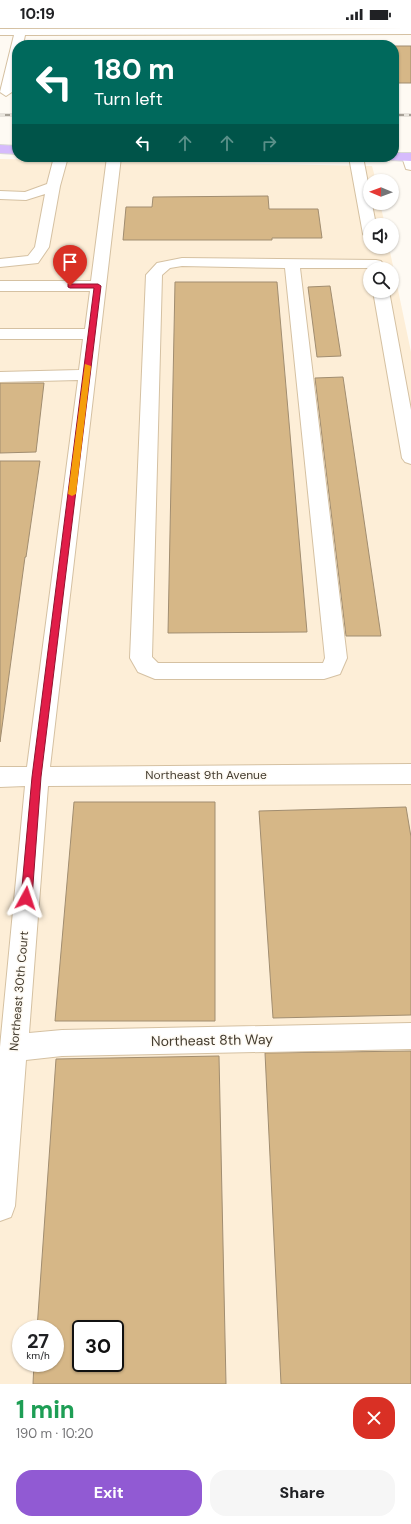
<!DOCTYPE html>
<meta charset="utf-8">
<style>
:root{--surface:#fff;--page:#f6f6f6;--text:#202124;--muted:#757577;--accent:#915ad3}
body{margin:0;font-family:"DM Sans",sans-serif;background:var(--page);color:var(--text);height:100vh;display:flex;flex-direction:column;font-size:15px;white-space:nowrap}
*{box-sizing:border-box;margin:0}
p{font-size:13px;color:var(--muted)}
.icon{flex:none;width:22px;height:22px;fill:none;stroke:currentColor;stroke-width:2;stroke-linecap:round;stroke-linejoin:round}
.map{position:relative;height:1356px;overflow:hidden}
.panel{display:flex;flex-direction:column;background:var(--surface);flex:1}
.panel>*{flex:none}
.banner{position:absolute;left:12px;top:12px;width:387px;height:122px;border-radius:16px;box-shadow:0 1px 3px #0004;background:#00695c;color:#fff;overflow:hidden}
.needle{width:26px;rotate:271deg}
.controls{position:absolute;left:363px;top:146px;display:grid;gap:8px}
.controls a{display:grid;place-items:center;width:36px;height:36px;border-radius:50%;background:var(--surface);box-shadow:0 1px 3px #0004;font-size:20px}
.speed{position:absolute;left:12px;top:1292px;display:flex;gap:8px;font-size:20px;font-weight:700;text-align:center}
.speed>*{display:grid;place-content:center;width:52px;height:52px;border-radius:50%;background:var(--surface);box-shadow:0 1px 3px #0004;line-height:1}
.speed small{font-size:10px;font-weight:400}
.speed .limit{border:2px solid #111;border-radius:6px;background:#fff;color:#111}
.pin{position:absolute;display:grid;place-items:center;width:34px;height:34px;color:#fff;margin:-41px -17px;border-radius:50% 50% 50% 0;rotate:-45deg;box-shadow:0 0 4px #0007}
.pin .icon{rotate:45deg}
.me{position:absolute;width:44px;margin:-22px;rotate:5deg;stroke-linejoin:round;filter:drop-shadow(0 0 3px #0008)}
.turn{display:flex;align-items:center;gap:14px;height:84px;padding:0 16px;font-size:18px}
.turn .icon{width:52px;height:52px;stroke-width:2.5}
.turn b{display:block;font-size:28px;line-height:34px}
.lanes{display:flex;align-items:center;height:38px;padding:0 16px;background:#0003;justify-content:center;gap:20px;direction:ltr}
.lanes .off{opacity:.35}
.round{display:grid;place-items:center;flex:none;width:42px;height:42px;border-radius:16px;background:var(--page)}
.headline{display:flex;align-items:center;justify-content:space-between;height:68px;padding:0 16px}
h1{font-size:24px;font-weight:800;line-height:30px;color:#1e9e55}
.cta{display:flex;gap:8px;margin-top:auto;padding:8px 16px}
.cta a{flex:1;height:46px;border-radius:16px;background:var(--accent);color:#fff;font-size:16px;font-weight:800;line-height:46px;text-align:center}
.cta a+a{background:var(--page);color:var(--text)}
.status{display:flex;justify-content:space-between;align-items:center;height:28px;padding:0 20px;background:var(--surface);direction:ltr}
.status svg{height:11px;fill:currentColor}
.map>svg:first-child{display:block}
</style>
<div class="status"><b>10:19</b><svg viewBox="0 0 49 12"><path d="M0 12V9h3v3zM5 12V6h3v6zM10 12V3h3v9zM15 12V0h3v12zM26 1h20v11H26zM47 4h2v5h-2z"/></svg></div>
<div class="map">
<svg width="411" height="1356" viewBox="0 0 411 1356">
<rect width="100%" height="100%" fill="#fefaf3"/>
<!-- built -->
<path fill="#fdeed7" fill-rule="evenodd" d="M0 131 372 138 376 153H370V175H380L385 197H370V219H389L411 324V1356H0ZM370 241H392V263H370ZM21 1301H55V1335H21ZM81 1301H115V1335H81Z"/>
<!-- building -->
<path fill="#d6b787" stroke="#a18d70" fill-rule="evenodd" d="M394 18H411V55H394Z
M268 168 269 181H318L322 210H272V212H123L126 179H152L153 169Z
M175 254H277L307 604 168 605Z
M330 258 341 328 317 329 308 259Z
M343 349 381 608H346L315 350Z
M0 355H44L36 424 0 425Z
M0 433H40L26 529H25L0 714Z
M74 774H215V993H55Z
M406 779 411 809V987L273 990 259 783Z
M411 1023V1356H281L265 1025Z
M219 1028 226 1356H33L34 1335H55V1301H37L56 1031ZM81 1301H115V1335H81Z"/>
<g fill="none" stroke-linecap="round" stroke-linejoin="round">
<defs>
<path id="minor" d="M411 0V6L25 7 23 17H17V42L12 64 6 68 0 64 14 7H0V1Z
M404 126H411V142L406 141 402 129Z
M54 129H68L60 158 49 219 38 235 0 239V231L28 228 35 219 45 166 26 172 0 171V163L25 164 47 156Z
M107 129H121L50 739 411 736V756L48 758 29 1005 62 1002 411 995V1021L62 1028 26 1032 15 1178 11 1189 0 1193V1019L25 758 0 759V739H27L78 352 0 354V344L79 342 83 311H0V301H85L90 263H0V253H91Z
M349 129H363L376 197H370V210L365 209 363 206Z
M182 230 376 232 381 233 383 236 381 239 376 240H300L347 630 340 646 324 651H155L138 644 130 630 146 247 157 235ZM182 238 285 240 325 630 323 635H158L152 629 162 247 170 240Z
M373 263H389L411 382V436L405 434 402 430Z"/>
<path id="major" d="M0 117 17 118V126L0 125Z
M394 125H411V133L389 132 387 129H394Z"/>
</defs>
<!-- minor casing -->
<use href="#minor" stroke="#d5c1a2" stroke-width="2"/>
<!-- major casing -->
<use href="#major" stroke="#d9d8d5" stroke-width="2"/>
<!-- minor -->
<use href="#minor" fill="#fff" fill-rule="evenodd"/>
<!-- major -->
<use href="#major" fill="#d6bbfc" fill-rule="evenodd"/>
<defs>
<path id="rail" d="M0 87H17
M394 87H411"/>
</defs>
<!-- rail casing -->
<use href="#rail" stroke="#a7a197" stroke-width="2.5"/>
<!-- rail -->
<use href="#rail" stroke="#fefaf3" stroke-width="1.5" stroke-dasharray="5" stroke-linecap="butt"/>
</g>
<!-- route -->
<path fill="#e11d48" stroke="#92132f" d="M68 256H98L101 258 41 749 32 870 30 873 26 874 23 873 21 870 32 749 94 260H70L68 259Z"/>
<!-- slow -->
<path fill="#f59e0b" d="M85 336 91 338 76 466 72 468 68 466Z"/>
<g text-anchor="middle" stroke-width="3" stroke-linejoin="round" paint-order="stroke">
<!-- street labels -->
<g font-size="12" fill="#433b2e" stroke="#fefaf3">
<text x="206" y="751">Northeast 9th Avenue</text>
<text transform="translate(19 963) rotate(-85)" y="4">Northeast 30th Court</text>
</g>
<!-- near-street labels -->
<g font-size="14" fill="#433b2e" stroke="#fefaf3">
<text transform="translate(212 1012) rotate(-1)" y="5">Northeast 8th Way</text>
</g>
</g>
</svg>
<div class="controls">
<a><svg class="needle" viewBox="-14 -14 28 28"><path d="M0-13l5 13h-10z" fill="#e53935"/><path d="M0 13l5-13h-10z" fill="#757577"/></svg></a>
<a><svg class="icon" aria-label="sound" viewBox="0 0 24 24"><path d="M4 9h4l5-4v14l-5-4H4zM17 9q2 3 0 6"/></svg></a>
<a><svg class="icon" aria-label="search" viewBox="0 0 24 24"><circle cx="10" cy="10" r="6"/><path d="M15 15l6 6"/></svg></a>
</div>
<div class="speed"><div>27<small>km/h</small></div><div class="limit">30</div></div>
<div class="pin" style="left:70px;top:258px;background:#d93025"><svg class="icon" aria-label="arrive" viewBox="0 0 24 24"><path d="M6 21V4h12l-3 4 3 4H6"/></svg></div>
<svg class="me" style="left:26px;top:870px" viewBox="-20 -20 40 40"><path d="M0-17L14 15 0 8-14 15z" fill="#e11d48" stroke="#fff" stroke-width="4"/></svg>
<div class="banner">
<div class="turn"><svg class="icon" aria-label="left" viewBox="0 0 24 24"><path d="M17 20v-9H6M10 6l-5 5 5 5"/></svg><div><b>180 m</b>Turn left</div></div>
<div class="lanes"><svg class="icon" aria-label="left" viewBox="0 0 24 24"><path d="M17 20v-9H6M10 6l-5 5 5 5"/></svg><svg class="icon off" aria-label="ahead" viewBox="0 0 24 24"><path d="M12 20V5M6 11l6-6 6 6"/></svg><svg class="icon off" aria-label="ahead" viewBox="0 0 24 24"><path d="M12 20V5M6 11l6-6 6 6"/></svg><svg class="icon off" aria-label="right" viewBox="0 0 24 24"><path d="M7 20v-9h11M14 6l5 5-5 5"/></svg></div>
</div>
</div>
<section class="panel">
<div class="headline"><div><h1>1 min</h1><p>190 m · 10:20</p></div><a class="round" style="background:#d93025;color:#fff"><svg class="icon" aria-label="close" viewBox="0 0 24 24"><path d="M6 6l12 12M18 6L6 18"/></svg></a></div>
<div class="cta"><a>Exit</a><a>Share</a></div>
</section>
